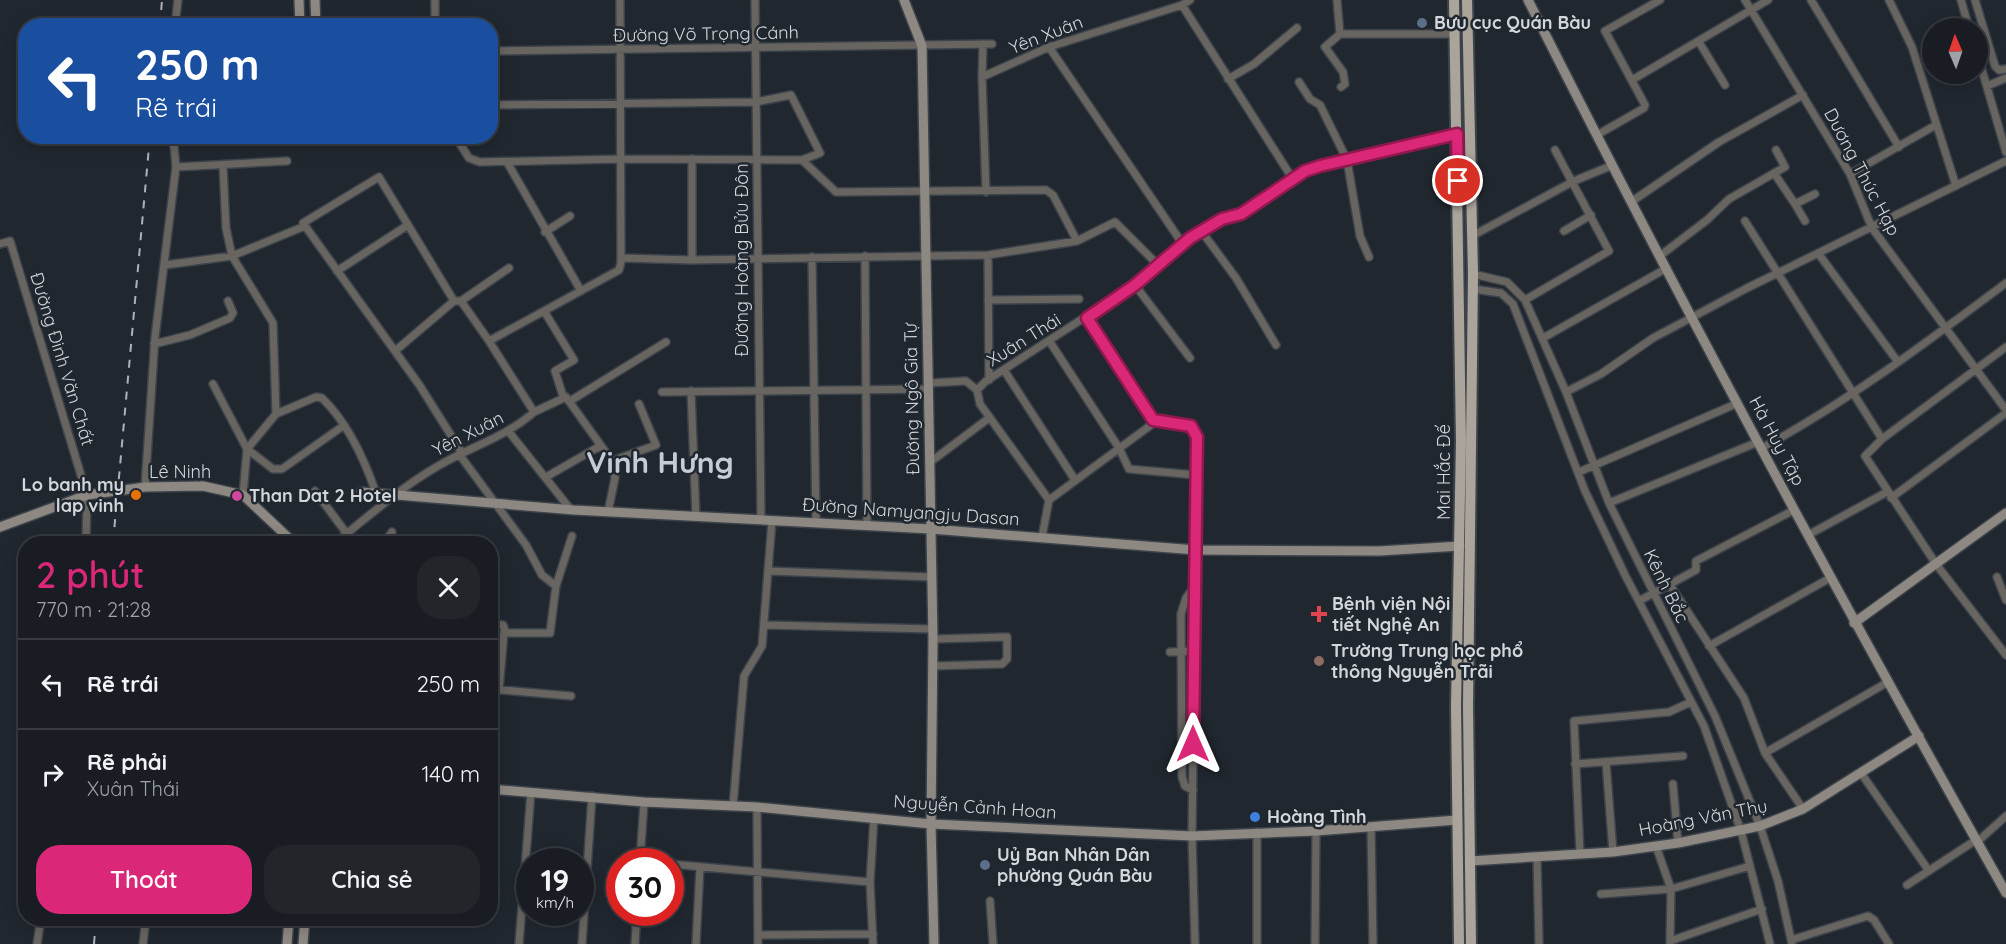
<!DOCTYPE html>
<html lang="vi">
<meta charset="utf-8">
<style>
:root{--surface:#191d23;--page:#22262b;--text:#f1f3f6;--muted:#9fa2a6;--line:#373b41;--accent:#db2777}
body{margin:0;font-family:Quicksand,sans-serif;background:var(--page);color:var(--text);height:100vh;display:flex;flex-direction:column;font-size:22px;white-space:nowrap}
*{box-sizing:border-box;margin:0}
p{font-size:20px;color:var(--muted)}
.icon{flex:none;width:33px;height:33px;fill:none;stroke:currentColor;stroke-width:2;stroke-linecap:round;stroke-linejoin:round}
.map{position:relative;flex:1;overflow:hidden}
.panel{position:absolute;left:18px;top:536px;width:480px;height:390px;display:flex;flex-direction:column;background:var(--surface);border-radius:24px;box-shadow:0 3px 15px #0003,0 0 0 2px var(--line)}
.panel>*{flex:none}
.banner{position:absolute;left:18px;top:18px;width:480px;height:126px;border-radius:24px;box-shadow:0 3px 15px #0003,0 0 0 2px var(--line);background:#1a4fa0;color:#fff;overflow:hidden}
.needle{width:39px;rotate:358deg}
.fabs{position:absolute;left:1922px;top:18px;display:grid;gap:12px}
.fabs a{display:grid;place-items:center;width:66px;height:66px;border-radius:50%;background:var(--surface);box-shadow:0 3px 15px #0003,0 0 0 2px var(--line);font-size:30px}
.speed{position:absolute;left:516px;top:848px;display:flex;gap:12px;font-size:30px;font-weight:700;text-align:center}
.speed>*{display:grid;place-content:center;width:78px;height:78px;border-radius:50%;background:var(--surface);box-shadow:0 3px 15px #0003,0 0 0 2px var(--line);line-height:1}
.speed small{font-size:15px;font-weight:400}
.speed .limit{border:9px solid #d22;background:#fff;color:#111}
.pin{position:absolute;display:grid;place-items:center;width:51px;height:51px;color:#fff;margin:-26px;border:3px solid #fff;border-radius:50%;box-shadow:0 2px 6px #0007}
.me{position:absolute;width:66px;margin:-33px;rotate:0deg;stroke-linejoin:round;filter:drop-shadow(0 0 4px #0008)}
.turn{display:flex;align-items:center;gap:21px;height:126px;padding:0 18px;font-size:27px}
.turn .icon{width:78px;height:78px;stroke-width:2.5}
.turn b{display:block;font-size:42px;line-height:51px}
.round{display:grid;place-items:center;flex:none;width:63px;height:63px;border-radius:24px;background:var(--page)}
.head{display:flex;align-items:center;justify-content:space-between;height:102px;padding:0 18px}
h1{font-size:36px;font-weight:600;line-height:45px;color:var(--accent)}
.primary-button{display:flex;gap:12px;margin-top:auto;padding:12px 18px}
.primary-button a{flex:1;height:69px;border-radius:24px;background:var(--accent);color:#fff;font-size:24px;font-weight:600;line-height:69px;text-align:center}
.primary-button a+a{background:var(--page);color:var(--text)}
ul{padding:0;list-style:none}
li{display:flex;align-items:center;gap:18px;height:90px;padding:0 18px;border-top:2px solid var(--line)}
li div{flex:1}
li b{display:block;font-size:22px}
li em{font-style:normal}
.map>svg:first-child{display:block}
</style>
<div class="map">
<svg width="2006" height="944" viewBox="0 0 2006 944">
<rect width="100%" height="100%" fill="#21272f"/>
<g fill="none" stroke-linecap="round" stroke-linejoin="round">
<defs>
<path id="street" d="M435 0V26
M755 0 761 520
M1337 0 1340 34H1456
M1745 0 1850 174 1872 228 2006 410
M1811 0 1899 147
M1889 0 1912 47 1956 186
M1961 0 1969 28
M1975 0 1995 66 1999 70 2006 69
M1182 5 1294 181
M175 26 178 0
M1340 34 1325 47 1343 72 1345 84 1341 87
M1699 42 1725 85
M983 44 982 77 986 192
M1049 47 1184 246
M490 51 992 44
M1977 53 2006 152
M982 77 1049 47 1182 5 1190 0
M1228 79 1254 64 1297 28
M1632 80 1768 0
M1299 82 1310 99 1320 105 1347 160 1360 236 1369 257
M1987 86 2006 78
M1597 135 1644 108 1645 105 1605 31 1660 0
M455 136 469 158 480 162 621 159 802 160 820 153 791 95 756 102 490 105
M692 159V260
M802 160 836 192 1046 190 1053 195 1077 241
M507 162 581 291
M223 166 226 228 232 256 273 323 276 414 247 449 243 495
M176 167 287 161
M1774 173 1795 204 1815 194
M1850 174 1936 125
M1631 202 1719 142 1803 95
M1795 204 1805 221
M1745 221 1882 439
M1564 231 1591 215
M545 232 570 216
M1202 232 1236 278 1276 345
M1472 236 1574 181 1613 165
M0 244 10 241 14 254 87 495 86 543
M1818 253 1898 362
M988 255 989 380
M1661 255 1707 220 1729 199 1785 167 1776 150
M865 256 867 525
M812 257 816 522
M621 258 692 260 988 255 1077 241 1115 222 1159 266
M165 265 232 256 305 226
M337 271 408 225
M1473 274 1507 282 1525 300 1566 392 1609 503 1715 716 1760 826 1778 881 1792 944
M1135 285 1190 358
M1473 289 1501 293 1513 304 1585 491 1625 575 1704 726 1741 831 1770 944
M988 300 1079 299
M1525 300 1609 251 1555 150
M461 301 509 268
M544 311 574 360 555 371 563 396
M1543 338 1667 268
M1050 342 1119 448 1129 469 1196 475
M154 344 190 335 230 318 233 313 228 301
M2006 347 1882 439 1865 456 1936 564 2006 655
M395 351 454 301
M1004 370 1075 480
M929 383 966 381 977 390
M213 384 247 449 273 469H282L343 426
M691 391 696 517
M662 392 929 389
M1566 392 1601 374 1653 338 1747 288 2006 161
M570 401 666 342
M534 412 566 397 612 461 656 445 639 404
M276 414 316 397 322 398C347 422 365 461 376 493
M1153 420 1191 426 1197 437 1192 836 1195 944
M509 432 571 510
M1762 448C1849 401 1927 342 2006 283
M462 453 420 386 303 223 379 177 454 301H461L489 341
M459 454 526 545 542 575 556 586
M929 463 989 418
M1579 472 1738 403
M546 477 600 446
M145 487 155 337 176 167 173 136
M315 491 347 534
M1891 498 2006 413
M1049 500 980 404 977 390 986 381 1135 285 1190 238 1222 219 1241 214 1305 171 1457 134
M1609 503 1758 442
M608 512 615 478 612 461
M1808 535 1887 492
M1042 537 1049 500 1151 425 1153 420 1087 318
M335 543C369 516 400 488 438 466 470 447 506 437 534 412L489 341 619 270 621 262 620 0
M384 543 392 532
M769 571 931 577
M1997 577 2006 600
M1670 585 1744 698 1765 753 1803 809
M1639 601 1696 570V561L1794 510
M490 624 503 625 506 633H550L556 586 572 536
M765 625 933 629
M933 639 1007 637V659L1002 664 933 666
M1709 646 1830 578
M1170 652 1193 651
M490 689 571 696
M499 690 504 632
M1765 753 1888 682
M1606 762 1613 852
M1575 764 1683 756
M1861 773 1929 871
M1673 784 1678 843
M1193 790 1185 786 1182 777 1181 614 1186 598 1193 588
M733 806 744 676 762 646 772 521
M757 807 758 944
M1371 827 1373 944
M1257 832V944
M1977 842 2006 816
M1656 846 1671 889 1670 944
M1580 854 1574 721 1669 712 1691 702
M1537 857 1539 944
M640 861 644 802
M670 864 870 882
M1907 885 1976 840
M1601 894 1671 889 1750 866
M990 901 993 944
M758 935 873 934
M1791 940 1868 916 1874 920 1889 944
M1670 941 1762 909
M37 944 41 918
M143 944 146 918
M519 944 531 792
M582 944 592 796
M635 944 637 912
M696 944 700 867
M873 944 870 882 874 817
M1315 944 1316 831"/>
<path id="secondary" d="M299 0 300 26
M315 0 316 26
M904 0 922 46 933 639 931 824 934 944
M1528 0C1680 302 1840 599 2006 893
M361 492 574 510 931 529 1196 550 1379 551 1460 546
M0 527 87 495 145 487 203 486 243 495 294 543
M1854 623 2006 513
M490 789 644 802 757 807 931 824 1192 836 1316 831 1457 820
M1470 861 1613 852 1678 843 1760 826 1803 809 1919 736
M287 944 289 918
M303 944 305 918"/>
<path id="primary" d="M1454 0 1461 441 1456 706 1459 944
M1467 0 1473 274 1468 706 1471 944"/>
</defs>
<!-- street casing -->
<use href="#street" stroke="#3d434b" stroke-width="10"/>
<!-- secondary casing -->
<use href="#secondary" stroke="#3d434b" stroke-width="12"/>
<!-- primary casing -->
<use href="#primary" stroke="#3d434b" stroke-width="14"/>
<!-- street -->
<use href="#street" stroke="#686561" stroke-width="7"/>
<!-- secondary -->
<use href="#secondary" stroke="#8e8882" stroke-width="9"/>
<!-- primary -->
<use href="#primary" stroke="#aaa49b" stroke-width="10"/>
<!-- rail -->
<path stroke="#adb2b8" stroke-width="2" stroke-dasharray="8 8" stroke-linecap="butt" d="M160 26 162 0
M113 543 150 136
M94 944 96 918"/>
</g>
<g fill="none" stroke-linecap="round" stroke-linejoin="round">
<defs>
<path id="route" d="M1193 744 1197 437 1191 426 1153 420 1087 318 1135 285 1190 238 1222 219 1241 214 1305 171 1320 166 1457 134 1458 181"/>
</defs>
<!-- route casing -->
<use href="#route" stroke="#8e194d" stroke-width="15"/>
<!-- route -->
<use href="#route" stroke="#db2777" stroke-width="10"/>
</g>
<!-- markers -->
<g fill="#5c6f8a" stroke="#21272f" stroke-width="2">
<circle cx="1422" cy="23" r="6"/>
<circle cx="985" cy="865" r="6"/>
</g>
<circle fill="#e8710a" stroke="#21272f" stroke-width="2" cx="136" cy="495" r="6"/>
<circle fill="#d1479c" stroke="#21272f" stroke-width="2" cx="237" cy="496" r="6"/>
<path fill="#e0444e" stroke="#21272f" stroke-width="2" d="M1316 605h6v6h6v6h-6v6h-6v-6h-6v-6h6z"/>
<circle fill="#8d6e63" stroke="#21272f" stroke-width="2" cx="1319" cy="661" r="6"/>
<circle fill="#3f7fe0" stroke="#21272f" stroke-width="2" cx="1255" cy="817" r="6"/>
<g text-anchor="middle" stroke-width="5" stroke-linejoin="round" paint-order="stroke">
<!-- poi labels -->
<g font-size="18" font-weight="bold" fill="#d2d7dc" stroke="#21272f" text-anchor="start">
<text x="1434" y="29">Bưu cục Quán Bàu</text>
<text x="124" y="491" text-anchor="end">Lo banh my<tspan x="124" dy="21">lap vinh</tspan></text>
<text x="249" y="502">Than Dat 2 Hotel</text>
<text x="1332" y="610">Bệnh viện Nội<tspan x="1332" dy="21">tiết Nghệ An</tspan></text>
<text x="1331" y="657">Trường Trung học phổ<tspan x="1331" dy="21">thông Nguyễn Trãi</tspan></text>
<text x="1267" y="823">Hoàng Tình</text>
<text x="997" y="861">Uỷ Ban Nhân Dân<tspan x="997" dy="21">phường Quán Bàu</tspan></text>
</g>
<!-- street labels -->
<g font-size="18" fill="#d2d7dc" stroke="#21272f">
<text transform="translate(706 34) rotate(-1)" y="6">Đường Võ Trọng Cánh</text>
<text transform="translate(1046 35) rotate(-21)" y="6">Yên Xuân</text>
<text transform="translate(1862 172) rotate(62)" y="6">Dương Thúc Hạp</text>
<text transform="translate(742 260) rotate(-90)" y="6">Đường Hoàng Bửu Đôn</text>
<text transform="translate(1024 340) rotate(-32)" y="6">Xuân Thái</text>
<text transform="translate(62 359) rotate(73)" y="6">Đường Đinh Văn Chất</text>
<text transform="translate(912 399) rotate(-91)" y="6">Đường Ngô Gia Tự</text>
<text transform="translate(468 434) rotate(-27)" y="6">Yên Xuân</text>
<text transform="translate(1777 441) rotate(62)" y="6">Hà Huy Tập</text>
<text x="180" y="478">Lê Ninh</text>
<text transform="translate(1444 472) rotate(-90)" y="6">Mai Hắc Đế</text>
<text transform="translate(911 512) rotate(4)" y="6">Đường Namyangju Dasan</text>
<text transform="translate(1666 586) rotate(64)" y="6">Kênh Bắc</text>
<text transform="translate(975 807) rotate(4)" y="6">Nguyễn Cảnh Hoan</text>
<text transform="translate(1703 818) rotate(-11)" y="6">Hoàng Văn Thụ</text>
</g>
<!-- town labels -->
<g font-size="30" font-weight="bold" fill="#c4cdd7" stroke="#21272f">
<text x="660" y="473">Vinh Hưng</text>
</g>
</g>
</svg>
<div class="fabs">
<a><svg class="needle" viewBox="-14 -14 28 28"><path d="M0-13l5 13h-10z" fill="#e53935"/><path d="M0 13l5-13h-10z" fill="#9fa2a6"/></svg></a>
</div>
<div class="speed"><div>19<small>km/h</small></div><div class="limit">30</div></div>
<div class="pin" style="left:1458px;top:181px;background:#d93025"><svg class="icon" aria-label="arrive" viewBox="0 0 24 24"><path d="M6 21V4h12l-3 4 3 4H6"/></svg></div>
<svg class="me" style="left:1193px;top:744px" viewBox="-20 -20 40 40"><path d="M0-17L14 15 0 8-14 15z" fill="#db2777" stroke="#fff" stroke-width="4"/></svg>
<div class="banner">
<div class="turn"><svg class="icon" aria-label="left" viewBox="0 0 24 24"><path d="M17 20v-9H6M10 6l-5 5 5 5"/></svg><div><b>250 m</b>Rẽ trái</div></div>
</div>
<section class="panel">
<div class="head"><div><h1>2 phút</h1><p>770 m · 21:28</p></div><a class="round"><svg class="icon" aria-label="close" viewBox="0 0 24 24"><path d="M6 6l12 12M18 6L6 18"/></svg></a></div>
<ul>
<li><svg class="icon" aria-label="left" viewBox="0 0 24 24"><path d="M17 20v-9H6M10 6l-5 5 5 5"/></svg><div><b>Rẽ trái</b></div><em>250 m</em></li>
<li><svg class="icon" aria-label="right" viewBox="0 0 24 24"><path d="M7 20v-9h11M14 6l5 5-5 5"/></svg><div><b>Rẽ phải</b><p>Xuân Thái</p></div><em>140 m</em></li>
</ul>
<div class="primary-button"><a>Thoát</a><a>Chia sẻ</a></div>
</section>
</div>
